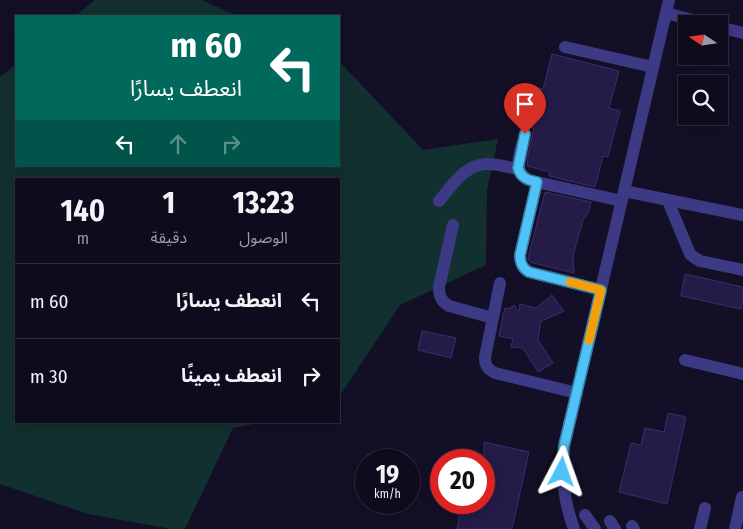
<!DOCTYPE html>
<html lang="ar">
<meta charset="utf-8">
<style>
:root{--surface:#0e0b1c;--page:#171425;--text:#f1f3f6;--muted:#9b9ba3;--line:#2e2b3b}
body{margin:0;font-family:"Fira Sans Condensed","Noto Sans Arabic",sans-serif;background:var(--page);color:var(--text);direction:rtl;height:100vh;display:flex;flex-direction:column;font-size:19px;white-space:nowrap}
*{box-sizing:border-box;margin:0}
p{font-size:16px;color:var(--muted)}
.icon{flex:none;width:28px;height:28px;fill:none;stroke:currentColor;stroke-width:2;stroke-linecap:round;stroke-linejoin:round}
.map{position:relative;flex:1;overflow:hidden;direction:ltr}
.sheet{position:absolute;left:15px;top:178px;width:325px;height:245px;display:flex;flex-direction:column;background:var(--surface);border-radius:0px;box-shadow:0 2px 12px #0003,0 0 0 1px var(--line);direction:rtl}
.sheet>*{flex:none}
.banner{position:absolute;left:15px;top:15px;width:325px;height:152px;border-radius:0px;box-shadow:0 2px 12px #0003,0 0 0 1px var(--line);direction:rtl;background:#00695c;color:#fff;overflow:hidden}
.needle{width:32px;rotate:283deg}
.buttons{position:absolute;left:678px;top:15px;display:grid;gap:10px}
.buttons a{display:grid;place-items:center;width:50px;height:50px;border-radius:0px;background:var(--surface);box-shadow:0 2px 12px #0003,0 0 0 1px var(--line);font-size:25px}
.speed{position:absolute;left:355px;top:449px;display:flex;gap:10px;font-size:25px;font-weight:700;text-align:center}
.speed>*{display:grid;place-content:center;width:65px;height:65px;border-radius:50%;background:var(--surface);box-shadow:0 2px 12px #0003,0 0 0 1px var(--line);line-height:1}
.speed small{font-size:12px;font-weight:400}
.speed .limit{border:8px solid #d22;background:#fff;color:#111}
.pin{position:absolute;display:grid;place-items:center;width:42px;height:42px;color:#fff;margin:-51px -21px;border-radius:50% 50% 50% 0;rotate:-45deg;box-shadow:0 0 5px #0007}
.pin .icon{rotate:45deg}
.me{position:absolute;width:55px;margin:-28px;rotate:4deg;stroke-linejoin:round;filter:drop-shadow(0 0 4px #0008)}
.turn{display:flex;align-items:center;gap:18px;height:105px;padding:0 15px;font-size:22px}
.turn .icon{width:65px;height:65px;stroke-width:2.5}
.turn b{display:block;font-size:35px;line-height:42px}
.lanes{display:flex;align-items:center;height:48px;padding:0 15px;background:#0003;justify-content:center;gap:25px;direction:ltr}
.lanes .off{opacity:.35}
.eta{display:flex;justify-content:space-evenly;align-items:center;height:85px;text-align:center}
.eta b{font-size:30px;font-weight:700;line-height:35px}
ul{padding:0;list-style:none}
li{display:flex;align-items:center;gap:15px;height:75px;padding:0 15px;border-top:1px solid var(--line)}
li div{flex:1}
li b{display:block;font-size:19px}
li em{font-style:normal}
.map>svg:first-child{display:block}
</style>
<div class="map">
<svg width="743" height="529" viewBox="0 0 743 529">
<rect width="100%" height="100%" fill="#130f26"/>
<!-- green -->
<path fill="#12302f" d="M95 0H202L238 16H75Z
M339 61 423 150 498 139 487 190 486 265 400 305 339 397V179H16V421H269L233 428 185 529H171L88 514 0 484V77L16 64V166H339Z"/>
<!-- building -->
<path fill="#241b47" stroke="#3b2d73" d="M552 54 619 71 609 108 620 111 608 157 603 156 595 187 549 176 550 172 527 166 528 155 534 128 521 124 531 86 543 89Z
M545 192 591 202 588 213 583 220 573 256 574 273 530 262 528 258Z
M685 274 743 287V299L741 309 681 296Z
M552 295 564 311 541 321 538 340 553 363 538 372 523 348 511 347 513 339 499 336 503 316 502 314 504 312 505 308 509 309 514 305 519 312 520 304 536 308Z
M422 331 456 338 451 358 418 350Z
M668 413 686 417 667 504 619 492 631 443 641 445 645 428 664 432Z
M484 442 529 452 512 529H457L462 502H484Z"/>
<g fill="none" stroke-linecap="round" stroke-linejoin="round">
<!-- service -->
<path stroke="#3d3a85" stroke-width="12" d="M666 13 708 24
M719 27 743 33
M565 47 653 67
M525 134C521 151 511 170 528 180L622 201
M537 182 520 255C520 263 522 268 529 272L601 290
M624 191 743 215
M439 201C452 186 465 164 487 164 497 164 508 167 518 169
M668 201 690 254 695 258 700 261 743 270
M453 225 439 287C439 296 441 301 449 306L493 318
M500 283 485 357C485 365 487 369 495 373L577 393
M685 360 743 374
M585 515 595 529
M610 521 615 529
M632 526 634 529
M574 529C563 499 562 478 564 446L669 0
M700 529 705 508
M735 529 742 497"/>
</g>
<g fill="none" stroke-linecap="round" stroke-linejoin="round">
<defs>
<path id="route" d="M525 134 518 168C521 178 528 180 537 182L520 255C520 263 522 268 529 272L601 290 564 446 562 472"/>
</defs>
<!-- route casing -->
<use href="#route" stroke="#337fa1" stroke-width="12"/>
<!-- route -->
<use href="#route" stroke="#4fc3f7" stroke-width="9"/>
<!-- slow -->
<path stroke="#f59e0b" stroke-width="9" d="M570 282 601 290 589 340"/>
</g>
</svg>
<div class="buttons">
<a><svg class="needle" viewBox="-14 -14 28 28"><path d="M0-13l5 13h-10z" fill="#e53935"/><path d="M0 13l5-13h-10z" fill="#9b9ba3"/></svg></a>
<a><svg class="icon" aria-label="search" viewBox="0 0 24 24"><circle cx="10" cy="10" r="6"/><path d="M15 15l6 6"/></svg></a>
</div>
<div class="speed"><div>19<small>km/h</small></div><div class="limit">20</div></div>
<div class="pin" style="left:525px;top:134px;background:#d93025"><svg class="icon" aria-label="arrive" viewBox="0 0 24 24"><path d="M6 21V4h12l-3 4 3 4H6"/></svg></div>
<svg class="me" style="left:562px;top:472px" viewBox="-20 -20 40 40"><path d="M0-17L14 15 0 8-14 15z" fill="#4fc3f7" stroke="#fff" stroke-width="4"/></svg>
<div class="banner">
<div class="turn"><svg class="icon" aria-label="left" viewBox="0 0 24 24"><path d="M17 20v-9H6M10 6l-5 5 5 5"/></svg><div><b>60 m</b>انعطف يسارًا</div></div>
<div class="lanes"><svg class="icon" aria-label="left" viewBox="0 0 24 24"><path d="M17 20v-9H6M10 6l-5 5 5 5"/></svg><svg class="icon off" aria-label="ahead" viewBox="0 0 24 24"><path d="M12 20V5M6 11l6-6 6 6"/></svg><svg class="icon off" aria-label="right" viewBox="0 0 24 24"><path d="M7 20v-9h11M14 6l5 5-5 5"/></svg></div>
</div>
<section class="sheet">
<div class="eta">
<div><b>13:23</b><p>الوصول</p></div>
<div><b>1</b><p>دقيقة</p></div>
<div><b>140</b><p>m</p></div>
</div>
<ul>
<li><svg class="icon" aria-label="left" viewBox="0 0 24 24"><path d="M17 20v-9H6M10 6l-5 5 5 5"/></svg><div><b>انعطف يسارًا</b></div><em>60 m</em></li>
<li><svg class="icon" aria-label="right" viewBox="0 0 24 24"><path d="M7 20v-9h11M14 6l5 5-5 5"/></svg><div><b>انعطف يمينًا</b></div><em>30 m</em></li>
</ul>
</section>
</div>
